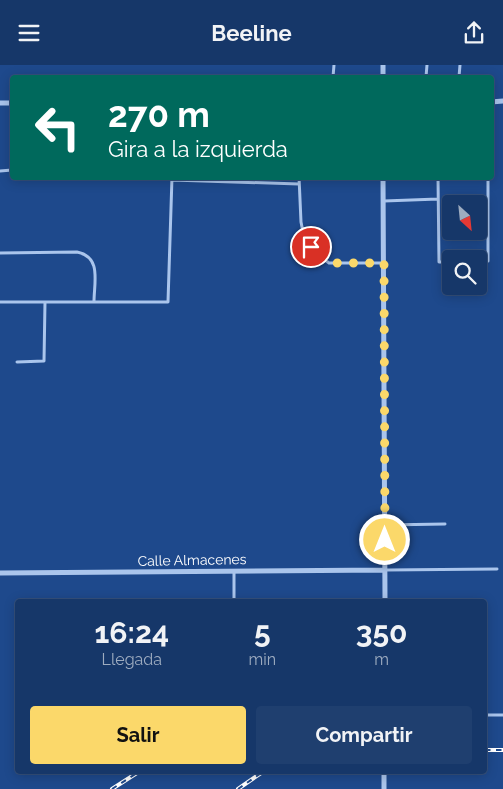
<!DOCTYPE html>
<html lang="es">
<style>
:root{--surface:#163769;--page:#1f3f6f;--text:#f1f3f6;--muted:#9eacc0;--line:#35517d;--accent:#fbd86a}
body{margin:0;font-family:Raleway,sans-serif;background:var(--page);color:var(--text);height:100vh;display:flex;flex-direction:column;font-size:19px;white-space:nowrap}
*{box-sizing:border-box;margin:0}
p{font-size:16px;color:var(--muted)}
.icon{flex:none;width:28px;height:28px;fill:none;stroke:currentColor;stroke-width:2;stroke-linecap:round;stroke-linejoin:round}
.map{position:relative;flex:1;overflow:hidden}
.side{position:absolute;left:15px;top:534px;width:472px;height:175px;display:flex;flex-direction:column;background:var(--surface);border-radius:5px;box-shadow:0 2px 12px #0003,0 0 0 1px var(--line)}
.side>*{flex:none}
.hud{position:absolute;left:10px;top:10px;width:484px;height:105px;border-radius:5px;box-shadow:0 2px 12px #0003,0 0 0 1px var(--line);background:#00695c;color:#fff;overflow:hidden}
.needle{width:32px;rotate:153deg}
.buttons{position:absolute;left:442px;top:130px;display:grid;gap:10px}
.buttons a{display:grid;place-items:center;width:45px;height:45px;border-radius:5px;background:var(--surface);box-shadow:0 2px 12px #0003,0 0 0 1px var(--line);font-size:25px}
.pin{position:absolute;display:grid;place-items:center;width:42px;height:42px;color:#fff;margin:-21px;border:2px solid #fff;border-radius:50%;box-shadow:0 1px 5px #0007}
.me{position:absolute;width:55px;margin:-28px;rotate:0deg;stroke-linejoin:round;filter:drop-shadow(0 0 4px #0008)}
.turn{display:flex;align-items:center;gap:18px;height:105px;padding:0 15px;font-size:22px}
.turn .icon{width:65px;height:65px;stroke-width:2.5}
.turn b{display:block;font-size:35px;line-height:42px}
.eta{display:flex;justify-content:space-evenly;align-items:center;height:85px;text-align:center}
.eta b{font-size:30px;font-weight:700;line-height:35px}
.action{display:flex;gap:10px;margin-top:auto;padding:10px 15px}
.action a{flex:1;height:58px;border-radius:5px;background:var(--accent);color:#111;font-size:20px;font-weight:700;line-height:58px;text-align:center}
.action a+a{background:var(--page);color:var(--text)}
header{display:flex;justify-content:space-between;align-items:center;height:65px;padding:0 15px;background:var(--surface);font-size:22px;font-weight:700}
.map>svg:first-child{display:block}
</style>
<header><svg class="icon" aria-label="menu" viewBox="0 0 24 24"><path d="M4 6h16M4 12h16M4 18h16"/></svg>Beeline<svg class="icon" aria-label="share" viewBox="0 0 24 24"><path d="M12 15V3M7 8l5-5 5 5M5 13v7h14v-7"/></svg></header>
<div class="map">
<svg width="503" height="724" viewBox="0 0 503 724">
<rect width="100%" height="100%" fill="#1e498c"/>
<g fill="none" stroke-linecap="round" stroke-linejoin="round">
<!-- lane -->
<path stroke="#aac5ec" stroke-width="3" d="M333 12 334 0
M426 12 427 0
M459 12 460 0
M0 106 12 105
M299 112 301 157 304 172 321 192 329 198H384
M438 112 439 197H451
M172 115 299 119
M384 136 438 134
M0 188 77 187C102 192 94 217 94 237
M479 196H488V112
M0 237H168L172 112
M17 297 44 296 45 237
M385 460 445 459
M386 505 497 504
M234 536V507
M431 536V535
M485 650H503"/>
<!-- street -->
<path stroke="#aac5ec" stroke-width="5" d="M383 0V12
M491 37 503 36
M0 38H12
M383 112 385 536
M0 508 385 505
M384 706V724"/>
<defs>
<path id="rail" d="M485 685H503
M112 724 140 706
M238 724 264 706"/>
</defs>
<!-- rail casing -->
<use href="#rail" stroke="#fff" stroke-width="4"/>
<!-- rail -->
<use href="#rail" stroke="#1e498c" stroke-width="2" stroke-dasharray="5.5" stroke-linecap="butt"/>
</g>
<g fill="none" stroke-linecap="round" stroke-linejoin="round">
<!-- route -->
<path stroke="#fbd86a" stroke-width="9" stroke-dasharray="0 16.2" d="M311 182 321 192 329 198H384L385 475"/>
</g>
<g text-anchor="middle" stroke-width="5" stroke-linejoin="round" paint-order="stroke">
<!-- street labels -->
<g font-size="14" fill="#fff" stroke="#1e498c">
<text transform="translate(192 495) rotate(-1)" y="5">Calle Almacenes</text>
</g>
</g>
</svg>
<div class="buttons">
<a><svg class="needle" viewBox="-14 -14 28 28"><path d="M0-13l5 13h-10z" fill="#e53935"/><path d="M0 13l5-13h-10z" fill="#9eacc0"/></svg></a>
<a><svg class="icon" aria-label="search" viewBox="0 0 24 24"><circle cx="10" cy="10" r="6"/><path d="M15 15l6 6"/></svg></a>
</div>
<div class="pin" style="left:311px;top:182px;background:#d93025"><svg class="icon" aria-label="arrive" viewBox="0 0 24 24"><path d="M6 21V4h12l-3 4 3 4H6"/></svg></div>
<svg class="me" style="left:385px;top:475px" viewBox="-20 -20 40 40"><circle r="17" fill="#fbd86a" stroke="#fff" stroke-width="3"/><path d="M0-11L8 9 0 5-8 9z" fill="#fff"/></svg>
<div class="hud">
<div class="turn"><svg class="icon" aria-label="left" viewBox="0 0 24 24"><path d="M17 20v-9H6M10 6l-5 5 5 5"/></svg><div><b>270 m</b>Gira a la izquierda</div></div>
</div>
<section class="side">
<div class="eta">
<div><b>16:24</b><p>Llegada</p></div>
<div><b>5</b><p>min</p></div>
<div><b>350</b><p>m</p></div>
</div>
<div class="action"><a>Salir</a><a>Compartir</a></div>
</section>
</div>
